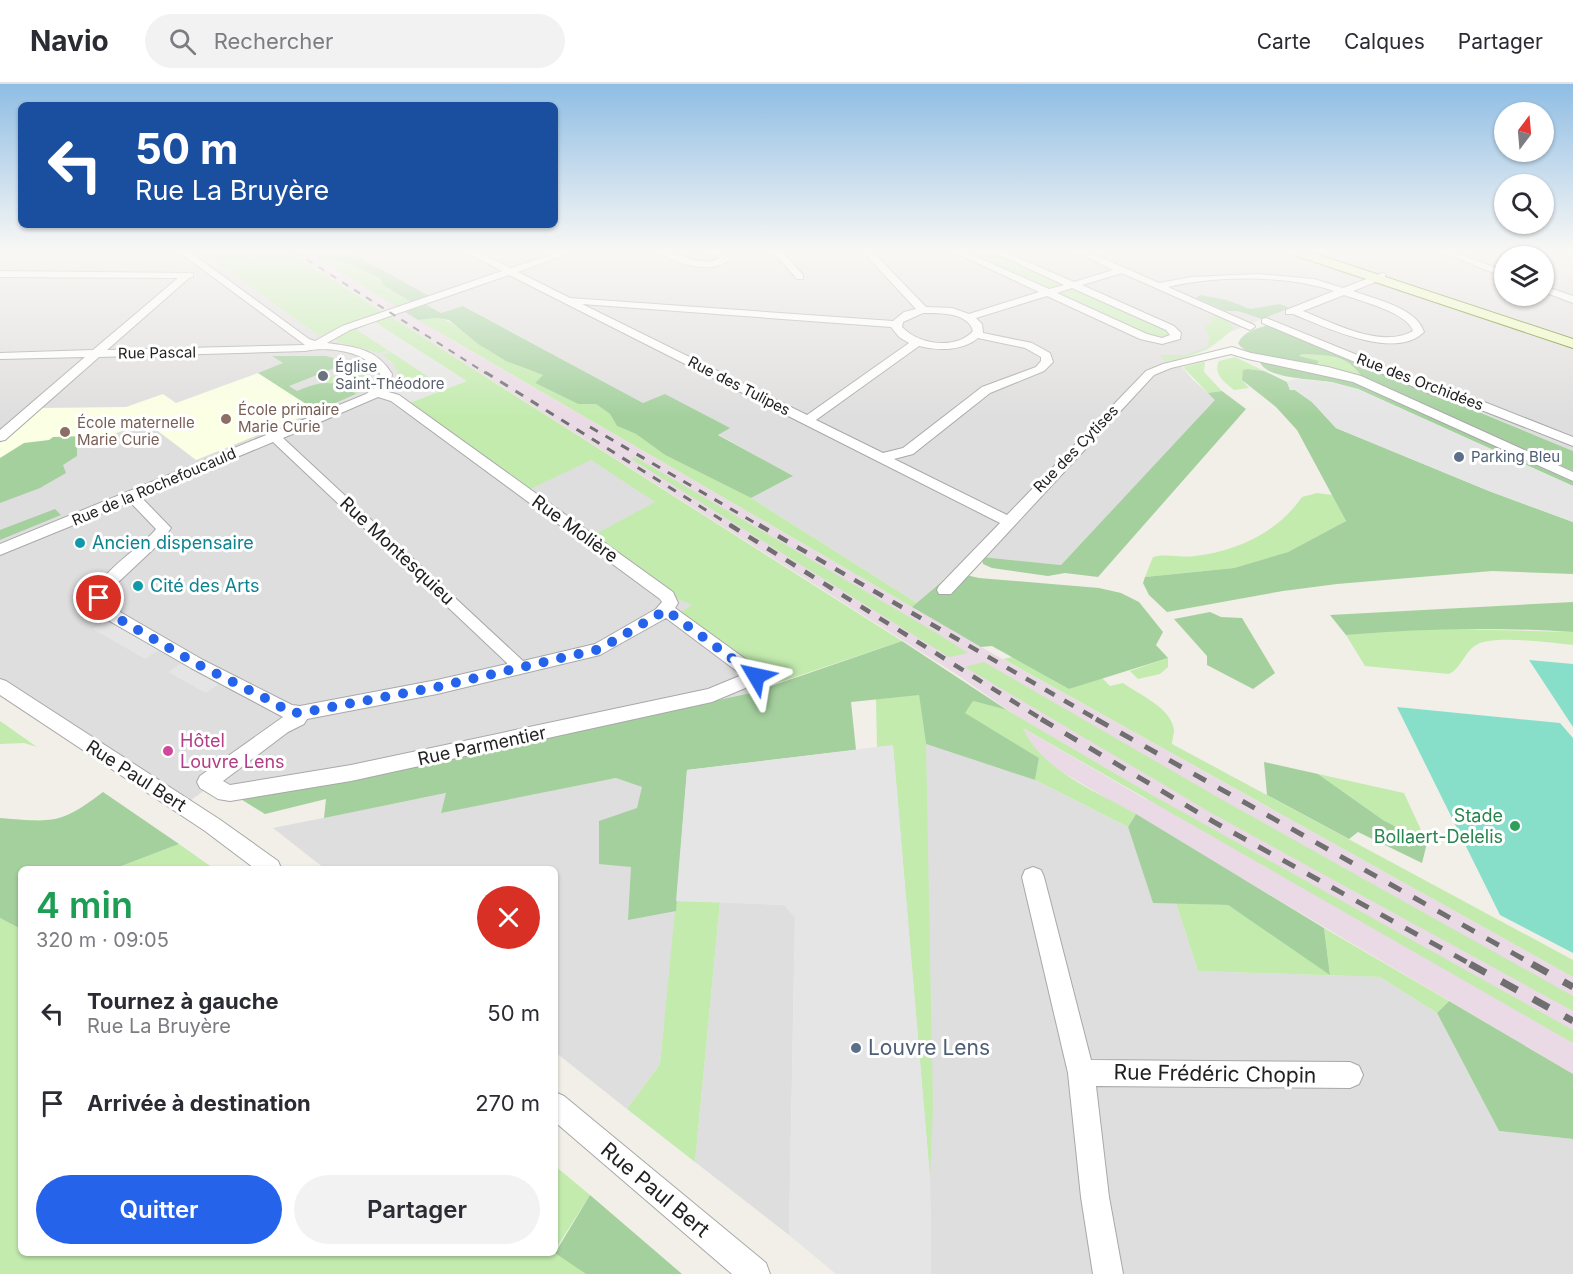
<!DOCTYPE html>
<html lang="fr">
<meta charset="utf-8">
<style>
:root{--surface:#fff;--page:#f2f2f3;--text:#2b2b33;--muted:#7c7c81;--line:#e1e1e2;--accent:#2563eb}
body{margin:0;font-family:Inter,sans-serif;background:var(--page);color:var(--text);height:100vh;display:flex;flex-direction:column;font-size:22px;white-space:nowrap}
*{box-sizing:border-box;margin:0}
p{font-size:20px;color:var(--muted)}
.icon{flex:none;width:33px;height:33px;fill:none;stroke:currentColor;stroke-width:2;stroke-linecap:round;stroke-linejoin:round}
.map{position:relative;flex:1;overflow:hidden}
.details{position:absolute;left:18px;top:782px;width:540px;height:390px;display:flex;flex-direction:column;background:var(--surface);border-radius:9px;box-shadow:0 2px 4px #0004}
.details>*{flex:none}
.guide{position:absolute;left:18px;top:18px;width:540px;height:126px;border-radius:9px;box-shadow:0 2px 4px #0004;background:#1a4fa0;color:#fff;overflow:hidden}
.needle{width:39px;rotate:16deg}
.buttons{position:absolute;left:1494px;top:18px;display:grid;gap:12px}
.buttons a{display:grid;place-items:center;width:60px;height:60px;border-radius:50%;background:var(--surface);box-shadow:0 2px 4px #0004;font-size:30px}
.pin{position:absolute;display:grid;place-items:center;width:51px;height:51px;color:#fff;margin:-26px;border:3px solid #fff;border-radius:50%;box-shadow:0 2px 6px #0007}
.me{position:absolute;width:66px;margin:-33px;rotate:306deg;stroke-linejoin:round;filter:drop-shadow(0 0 4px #0008)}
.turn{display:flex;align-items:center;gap:21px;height:126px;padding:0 18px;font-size:27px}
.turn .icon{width:78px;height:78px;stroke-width:2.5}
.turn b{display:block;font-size:42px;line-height:51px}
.round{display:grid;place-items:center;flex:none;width:63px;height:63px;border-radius:32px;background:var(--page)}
.summary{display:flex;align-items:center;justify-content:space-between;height:102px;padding:0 18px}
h1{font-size:36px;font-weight:600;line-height:45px;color:#1e9e55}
.primary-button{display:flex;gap:12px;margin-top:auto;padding:12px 18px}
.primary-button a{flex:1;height:69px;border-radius:36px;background:var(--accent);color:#fff;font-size:24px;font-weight:600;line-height:69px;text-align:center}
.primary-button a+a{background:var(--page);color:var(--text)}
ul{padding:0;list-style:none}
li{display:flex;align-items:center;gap:18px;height:90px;padding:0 18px}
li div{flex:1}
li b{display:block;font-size:22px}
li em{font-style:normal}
header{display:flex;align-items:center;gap:36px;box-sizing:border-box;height:84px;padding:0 30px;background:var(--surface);border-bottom:2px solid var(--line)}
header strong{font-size:28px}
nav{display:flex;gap:33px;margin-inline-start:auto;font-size:21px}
.search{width:420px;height:54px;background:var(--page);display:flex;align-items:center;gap:15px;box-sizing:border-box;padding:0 21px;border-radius:33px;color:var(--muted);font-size:22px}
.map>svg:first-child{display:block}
</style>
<header>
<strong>Navio</strong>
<div class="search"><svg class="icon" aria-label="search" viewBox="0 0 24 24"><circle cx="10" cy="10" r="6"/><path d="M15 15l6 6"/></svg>Rechercher</div>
<nav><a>Carte</a><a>Calques</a><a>Partager</a></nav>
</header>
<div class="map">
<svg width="1573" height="1190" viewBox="0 0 1573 1190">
<rect width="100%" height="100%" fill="#f1efe8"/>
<!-- residential -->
<path fill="#dfdede" d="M0 168H202L319 252 343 241 356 245 429 293 395 307 409 319 591 376 656 418 591 453 692 521 680 529 774 600 751 609 354 694 239 714 214 699 182 723 0 602Z
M350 168H1518L1528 172H1504V212H1544V179L1573 192V367L1435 309 1346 268 1262 235 1228 249 1207 266 1176 276 1193 296 1216 316 1061 481 970 472 917 519 751 414 792 393 718 350 729 344 643 319 464 222 441 229 425 220 435 216Z
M926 660 1035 696 1128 743 1153 818 1176 819 1198 887 1380 893 1437 929 1499 1047 1573 1055V1190H931L930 1094 893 661Z
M687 686 676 827 660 980 627 1025 555 968V784H324L273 744 447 709 441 728 616 694Z
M720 818 784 821 795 833 789 1151 695 1078Z"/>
<!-- industrial -->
<path fill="#eadae5" d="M289 168H309L457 259 981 563 1573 893V990L1062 688 1039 671 1021 643 1147 716 1152 711 1015 631 959 592Z"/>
<!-- education -->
<path fill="#fbffe3" d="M258 289 317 327 196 376 146 338 15 387 0 374V359L40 324 126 323 163 310 176 319Z"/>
<!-- grass -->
<path fill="#c3ebae" d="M202 168H289L383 228 319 252Z
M309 168H324L329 173 357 183 380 194 383 201 411 218 397 223Z
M963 168H994L1062 198 1063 201 1044 205Z
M1072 204 1078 205 1173 249 1167 255 1152 254 1058 211V209Z
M390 232 902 557 774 600 679 529 692 521 676 514 590 453 655 418 591 376 528 406 409 319 466 297 376 239 375 237Z
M1216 232 1230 238 1234 244C1212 265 1196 272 1165 277L1160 271H1185L1207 263 1210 252 1204 244 1213 237 1208 235Z
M437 234C455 237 465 251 480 261 500 275 521 283 544 291L535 299 578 320H596L610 330 617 342 636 350 665 371 751 414 917 519 912 523 418 236Z
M364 241 365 243 357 246 388 266 379 269 335 257 339 251Z
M391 268 429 293 394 306C399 290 401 283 383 271Z
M1302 270C1328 272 1346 269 1362 293L1316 281 1318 278 1299 272Z
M1235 273 1264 287 1248 285 1242 296 1249 304 1234 306C1224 297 1213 291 1219 277Z
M1203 278H1205L1204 288 1222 307 1208 309 1183 283Z
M359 282 366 287 370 297 367 302 356 310 343 300 319 298Z
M635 373 940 551 968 569 949 573 631 375Z
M1317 409 1332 411 1346 437 1288 468 1234 484 1145 493 1153 473C1167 469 1180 474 1195 472 1237 467 1278 448 1302 413Z
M1452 545 1573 548V561C1551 559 1497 551 1478 560 1464 567 1462 584 1449 590L1365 582 1346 551 1393 546Z
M1013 573 1069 605 1102 594 1110 602 1123 599C1139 611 1171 623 1174 646 1174 650 1172 656 1172 660L1573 876V893L1003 575Z
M1168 574V583L1160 590 1138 595 1130 587Z
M984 578 1221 715 1573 912V927L1213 730 965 583Z
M919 610 926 660 933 1023 930 1094 893 662 877 663 876 615Z
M973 617 1007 626 1152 711 1573 946V959L1023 644C1042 687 1096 707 1136 730L1128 743 1035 696 1039 674 964 629Z
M0 637 37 663 24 659 0 660Z
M1318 690 1404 709 1427 759 1383 736Z
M179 760 213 784H116Z
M676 817 720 818 695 1078 627 1025 660 980Z
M1176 819 1228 821 1330 890 1324 844 1449 917 1437 929 1380 893 1198 887Z
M0 834 21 845V1168H555L586 1190H0Z
M555 1082 590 1111 555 1166Z"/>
<!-- forest -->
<path fill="#a4d09d" d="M324 168H350L429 212 411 218 383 201 380 194 357 183 329 173Z
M1200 211 1227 216 1250 225 1280 220 1290 224 1262 235 1238 227H1226L1196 214Z
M425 220 441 229 463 222 643 319 665 310 730 344 718 351 793 392 751 414 665 371 636 350 617 342 610 330 596 320H578L535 299 543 291 506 277 478 260 449 236 437 234 418 236 405 228Z
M1268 241 1573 367V387L1362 293C1346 269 1328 272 1302 270L1299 272 1319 277 1316 281C1297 278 1247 276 1238 259 1244 247 1256 245 1268 241Z
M272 272H326L350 278 289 302 297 307C320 298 333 294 356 310L317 327 258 289 283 279Z
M1260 278 1326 289 1365 302 1573 398V402L1358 305C1348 303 1339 300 1330 298 1314 295 1266 295 1260 278Z
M1248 285 1264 287 1287 298 1290 306H1295L1312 318 1336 344 1489 407 1573 438V490L1492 487 1337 500 1283 507 1167 528 1149 511 1143 499 1145 493 1234 484 1288 468 1346 437 1297 346 1276 323 1242 296 1243 286Z
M1222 307 1246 325 1098 493 1065 489 1048 492 992 484 983 480 982 473 1061 481 1215 316 1208 309Z
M85 352 77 364V372L63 381 66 389 40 404 0 419V374L24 359 49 356 53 353Z
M55 425 61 431 0 456V446Z
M953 488 979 494 1099 504 1121 509 1139 518 1163 548 1156 561 1168 574 1069 605 992 562 981 563 912 523Z
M1573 518V548C1498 543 1421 544 1346 551L1330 531Z
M1210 528 1221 533 1242 534 1275 589 1253 605 1207 581V572L1174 535Z
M902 557 1007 626 973 617 965 629 1039 674 1035 696 926 660 919 611 851 618 856 666 687 686 676 827 628 836 631 783 599 780V737L637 724 642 703 616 694 441 729 446 709 324 734 326 715 265 730 239 714 354 694 751 609Z
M1264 678 1318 690 1383 736 1427 759 1422 779 1358 748 1349 755 1267 711Z
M103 708 179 760 116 784H21V845L0 834V734C52 738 60 741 103 708Z
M1136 730 1324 844 1330 891 1228 821 1153 819 1128 743Z
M1449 917 1573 990V1055L1499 1047 1437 929Z
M590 1111 682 1190H586L555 1169Z"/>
<!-- pitch -->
<path fill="#87dfca" d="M1529 576 1573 580V643Z
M1397 623 1560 639 1573 654V869L1500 831Z"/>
<!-- parking -->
<path fill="#e5e5e5" d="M1524 168H1567L1573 170V191L1544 178V172Z
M376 239 467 297 409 319 394 306 429 293 356 245Z
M1296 295 1332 298 1358 305 1573 402V438L1489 407 1336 344 1312 318 1295 306H1290L1287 298Z
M106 537 159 566 145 575 93 545Z
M181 579 219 600 206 609 168 588Z
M893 661 930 1094 931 1190H836L789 1151 795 833 784 821 676 817 687 686Z"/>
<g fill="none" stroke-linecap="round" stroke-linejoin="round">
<defs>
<path id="street" d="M179 168H190L309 255 315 257 342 242 502 187 466 168H478L511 184 559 168H572L518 188 570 214 893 237 904 228 916 225 863 168H873L926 223 952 224 969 230 1039 208 954 168H966L1049 205 1064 201 993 168H1005L1074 198 1113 186 1077 168H1089L1159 199 1192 193 1259 190 1314 195 1343 204 1382 189 1385 190V194L1353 207C1375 215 1417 224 1424 248 1395 277 1325 243 1293 230H1286V226L1334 207C1288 191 1216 191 1168 203L1254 241 1255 243 1250 246 1122 189 1082 201 1174 242 1181 249 1180 255 1162 260 1140 255 1047 212 976 234 982 240 983 249 1032 259 1050 269 1053 278 1044 287 990 309 913 370 894 375 1007 431 1146 287 1163 280 1232 263 1251 269 1328 283 1361 292 1573 388V397L1353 298 1248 275 1231 270 1171 284 1154 291 951 510H939L937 506 939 502 1000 439 509 191 350 246 327 259C355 263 376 264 392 290L390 302 385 307 399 311 673 508 678 519 675 524 762 587 765 592 762 597 712 618 351 697 230 717 218 715 200 704 197 698 200 692 283 633 191 584 94 528C78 500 141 465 156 445L130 418 0 471V460L366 310 378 301 380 290C367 267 329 262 305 267L99 273 5 356 0 357V346L85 273 0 275V269L93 266 178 194 0 193V187L193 189V193L189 194 107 266 305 261ZM1072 204 1166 246 1170 251 1162 254 1147 250 1057 209ZM1344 211C1361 217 1408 229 1413 247 1381 265 1334 239 1303 227ZM582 220 891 243 899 253 909 259 807 331ZM923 229C939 229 968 228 973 247 956 266 919 261 902 243L903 238ZM978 254 1025 264 1041 273V277L1036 283 982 303 903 364 883 369 816 336 919 262C938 267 963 267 978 254ZM378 313 391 317 660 515 662 518 656 525 595 560 523 577 283 354ZM273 358 507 579V580L437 596 300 622 292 621 203 576 108 521V508L111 505 162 457 171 444 141 413ZM666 534 742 591 708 605 351 681 230 701 223 697 288 648 304 640 307 635 437 610 600 571Z
M660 168C680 167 700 185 720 174L707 168H721L730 175C712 191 677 181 660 168Z
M773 168H783L803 191V195H797Z
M1441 168H1454L1504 187V193Z
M1544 202 1573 212V219L1544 208Z
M1266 234 1441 305 1474 314 1573 353V362L1466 320 1433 311 1262 239V235Z
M0 595 6 597 219 735 278 777 281 784H254L205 747 0 611Z
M1033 783 1041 786 1044 793 1091 976 1350 978 1359 982 1363 991 1359 1000 1350 1004 1096 1002 1109 1113 1123 1190H1093L1081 1113 1068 989 1022 793 1025 786Z
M555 1008 564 1012 766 1179 770 1190H732L555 1038Z"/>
<path id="secondary" d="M1292 168H1310L1573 255V264L1294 171Z"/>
</defs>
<!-- street casing -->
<use href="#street" stroke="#a8a8a8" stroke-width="2"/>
<!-- secondary casing -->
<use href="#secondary" stroke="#5d7b05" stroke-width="2"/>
<!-- street -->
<use href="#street" fill="#fff" fill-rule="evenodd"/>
<!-- secondary -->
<use href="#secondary" fill="#eefabd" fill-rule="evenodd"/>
<!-- rail-far4 -->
<path stroke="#6f6f6f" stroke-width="2" stroke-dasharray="7 7" stroke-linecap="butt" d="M295 168 487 290"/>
<!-- rail-far3 -->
<path stroke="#6f6f6f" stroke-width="3" stroke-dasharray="9 9" stroke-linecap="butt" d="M485 288 733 443
M590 343 762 443"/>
<!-- rail-far2 -->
<path stroke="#6f6f6f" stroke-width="4.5" stroke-dasharray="11 11" stroke-linecap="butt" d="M730 441 1043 636
M759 441 1098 636"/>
<!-- rail-far1 -->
<path stroke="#6f6f6f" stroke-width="5" stroke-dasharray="14 14" stroke-linecap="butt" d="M1041 635 1214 738 1472 881
M1096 635 1534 881"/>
<!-- rail -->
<path stroke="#6f6f6f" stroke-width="7" stroke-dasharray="18 18" stroke-linecap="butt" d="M1470 880 1573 937
M1532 880 1573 903"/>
</g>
<!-- sky -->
<linearGradient id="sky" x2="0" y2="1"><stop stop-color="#8fbde4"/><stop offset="0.5" stop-color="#f9f8f5"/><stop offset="1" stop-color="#f9f8f5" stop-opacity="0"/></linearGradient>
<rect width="1573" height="334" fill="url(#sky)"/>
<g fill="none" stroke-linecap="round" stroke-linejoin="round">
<!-- route -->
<path stroke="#2563eb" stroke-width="10" stroke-dasharray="0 18" d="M99 514 100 524 197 580 277 620 288 628 300 629 437 603 600 565 666 526 756 592"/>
</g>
<!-- markers -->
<circle fill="#6b7280" stroke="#fff" stroke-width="2" cx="323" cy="292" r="6"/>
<g fill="#8d6e63" stroke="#fff" stroke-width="2">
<circle cx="226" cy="335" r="6"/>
<circle cx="65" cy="348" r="6"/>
</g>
<g fill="#5c6f8a" stroke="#fff" stroke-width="2">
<circle cx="1459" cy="373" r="6"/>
<circle cx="856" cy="964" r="6"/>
</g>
<g fill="#0f9aa8" stroke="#fff" stroke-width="2">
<circle cx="80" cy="459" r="6"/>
<circle cx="138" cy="502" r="6"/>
</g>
<circle fill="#d1479c" stroke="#fff" stroke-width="2" cx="168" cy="667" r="6"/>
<circle fill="#2e9e5b" stroke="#fff" stroke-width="2" cx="1515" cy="742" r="6"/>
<g text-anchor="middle" stroke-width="6" stroke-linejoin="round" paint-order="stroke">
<!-- far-street labels -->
<g font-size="15" fill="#212121" stroke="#fff">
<text transform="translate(157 269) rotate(-1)" y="5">Rue Pascal</text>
<text transform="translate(1420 298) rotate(21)" y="5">Rue des Orchidées</text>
<text transform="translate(739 302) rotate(27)" y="5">Rue des Tulipes</text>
<text transform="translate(1076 365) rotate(-46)" y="5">Rue des Cytises</text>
<text transform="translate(154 403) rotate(-23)" y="5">Rue de la Rochefoucauld</text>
</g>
<!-- far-worship labels -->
<g font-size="15" fill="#5b616d" stroke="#fff" text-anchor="start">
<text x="335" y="288">Église<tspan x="335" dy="17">Saint-Théodore</tspan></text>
</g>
<!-- far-education labels -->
<g font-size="15" fill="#785e54" stroke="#fff" text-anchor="start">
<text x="238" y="331">École primaire<tspan x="238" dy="17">Marie Curie</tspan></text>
<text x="77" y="344">École maternelle<tspan x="77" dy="17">Marie Curie</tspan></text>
</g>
<!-- far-service labels -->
<g font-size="15" fill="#4e5e75" stroke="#fff" text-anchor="start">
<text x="1471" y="378">Parking Bleu</text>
</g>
<!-- street labels -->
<g font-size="18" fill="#212121" stroke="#fff">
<text transform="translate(575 445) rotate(36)" y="6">Rue Molière</text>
<text transform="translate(397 467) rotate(43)" y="6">Rue Montesquieu</text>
<text transform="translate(482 662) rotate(-12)" y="6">Rue Parmentier</text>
<text transform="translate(136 692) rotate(33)" y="6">Rue Paul Bert</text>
</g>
<!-- culture labels -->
<g font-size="18" fill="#0d838f" stroke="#fff" text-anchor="start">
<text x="92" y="465">Ancien dispensaire</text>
<text x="150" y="508">Cité des Arts</text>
</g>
<!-- hotel labels -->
<g font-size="18" fill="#b23c85" stroke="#fff" text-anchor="start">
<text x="180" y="663">Hôtel<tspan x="180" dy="21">Louvre Lens</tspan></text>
</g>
<!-- leisure labels -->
<g font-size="18" fill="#27864d" stroke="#fff" text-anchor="end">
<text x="1503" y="738">Stade<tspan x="1503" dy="21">Bollaert-Delelis</tspan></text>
</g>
<!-- near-service labels -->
<g font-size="21" fill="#4e5e75" stroke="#fff" text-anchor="start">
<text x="868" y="971">Louvre Lens</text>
</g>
<!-- near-street labels -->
<g font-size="21" fill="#212121" stroke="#fff">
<text transform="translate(1215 990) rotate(1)" y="7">Rue Frédéric Chopin</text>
<text transform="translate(655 1106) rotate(40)" y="7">Rue Paul Bert</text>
</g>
</g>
</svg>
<div class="buttons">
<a><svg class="needle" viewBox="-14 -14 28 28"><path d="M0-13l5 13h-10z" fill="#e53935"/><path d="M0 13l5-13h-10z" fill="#7c7c81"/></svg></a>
<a><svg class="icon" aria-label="search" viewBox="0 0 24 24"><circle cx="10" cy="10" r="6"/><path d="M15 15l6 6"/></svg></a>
<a><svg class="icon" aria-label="layers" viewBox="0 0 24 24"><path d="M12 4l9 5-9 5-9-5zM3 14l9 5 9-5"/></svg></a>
</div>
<div class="pin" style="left:99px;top:514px;background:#d93025"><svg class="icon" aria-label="arrive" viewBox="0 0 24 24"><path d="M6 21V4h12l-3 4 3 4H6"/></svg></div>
<svg class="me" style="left:756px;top:592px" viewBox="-20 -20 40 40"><path d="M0-17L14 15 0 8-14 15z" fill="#2563eb" stroke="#fff" stroke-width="4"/></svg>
<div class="guide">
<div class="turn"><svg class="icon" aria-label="left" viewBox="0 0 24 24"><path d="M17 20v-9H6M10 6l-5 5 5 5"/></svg><div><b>50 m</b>Rue La Bruyère</div></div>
</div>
<section class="details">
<div class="summary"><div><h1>4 min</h1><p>320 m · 09:05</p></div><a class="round" style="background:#d93025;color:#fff"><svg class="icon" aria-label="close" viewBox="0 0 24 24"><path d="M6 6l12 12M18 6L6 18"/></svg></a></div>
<ul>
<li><svg class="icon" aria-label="left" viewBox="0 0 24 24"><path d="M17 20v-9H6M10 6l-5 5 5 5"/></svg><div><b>Tournez à gauche</b><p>Rue La Bruyère</p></div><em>50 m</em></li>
<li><svg class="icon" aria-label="arrive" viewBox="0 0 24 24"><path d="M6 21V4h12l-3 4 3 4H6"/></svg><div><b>Arrivée à destination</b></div><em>270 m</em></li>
</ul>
<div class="primary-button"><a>Quitter</a><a>Partager</a></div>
</section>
</div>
